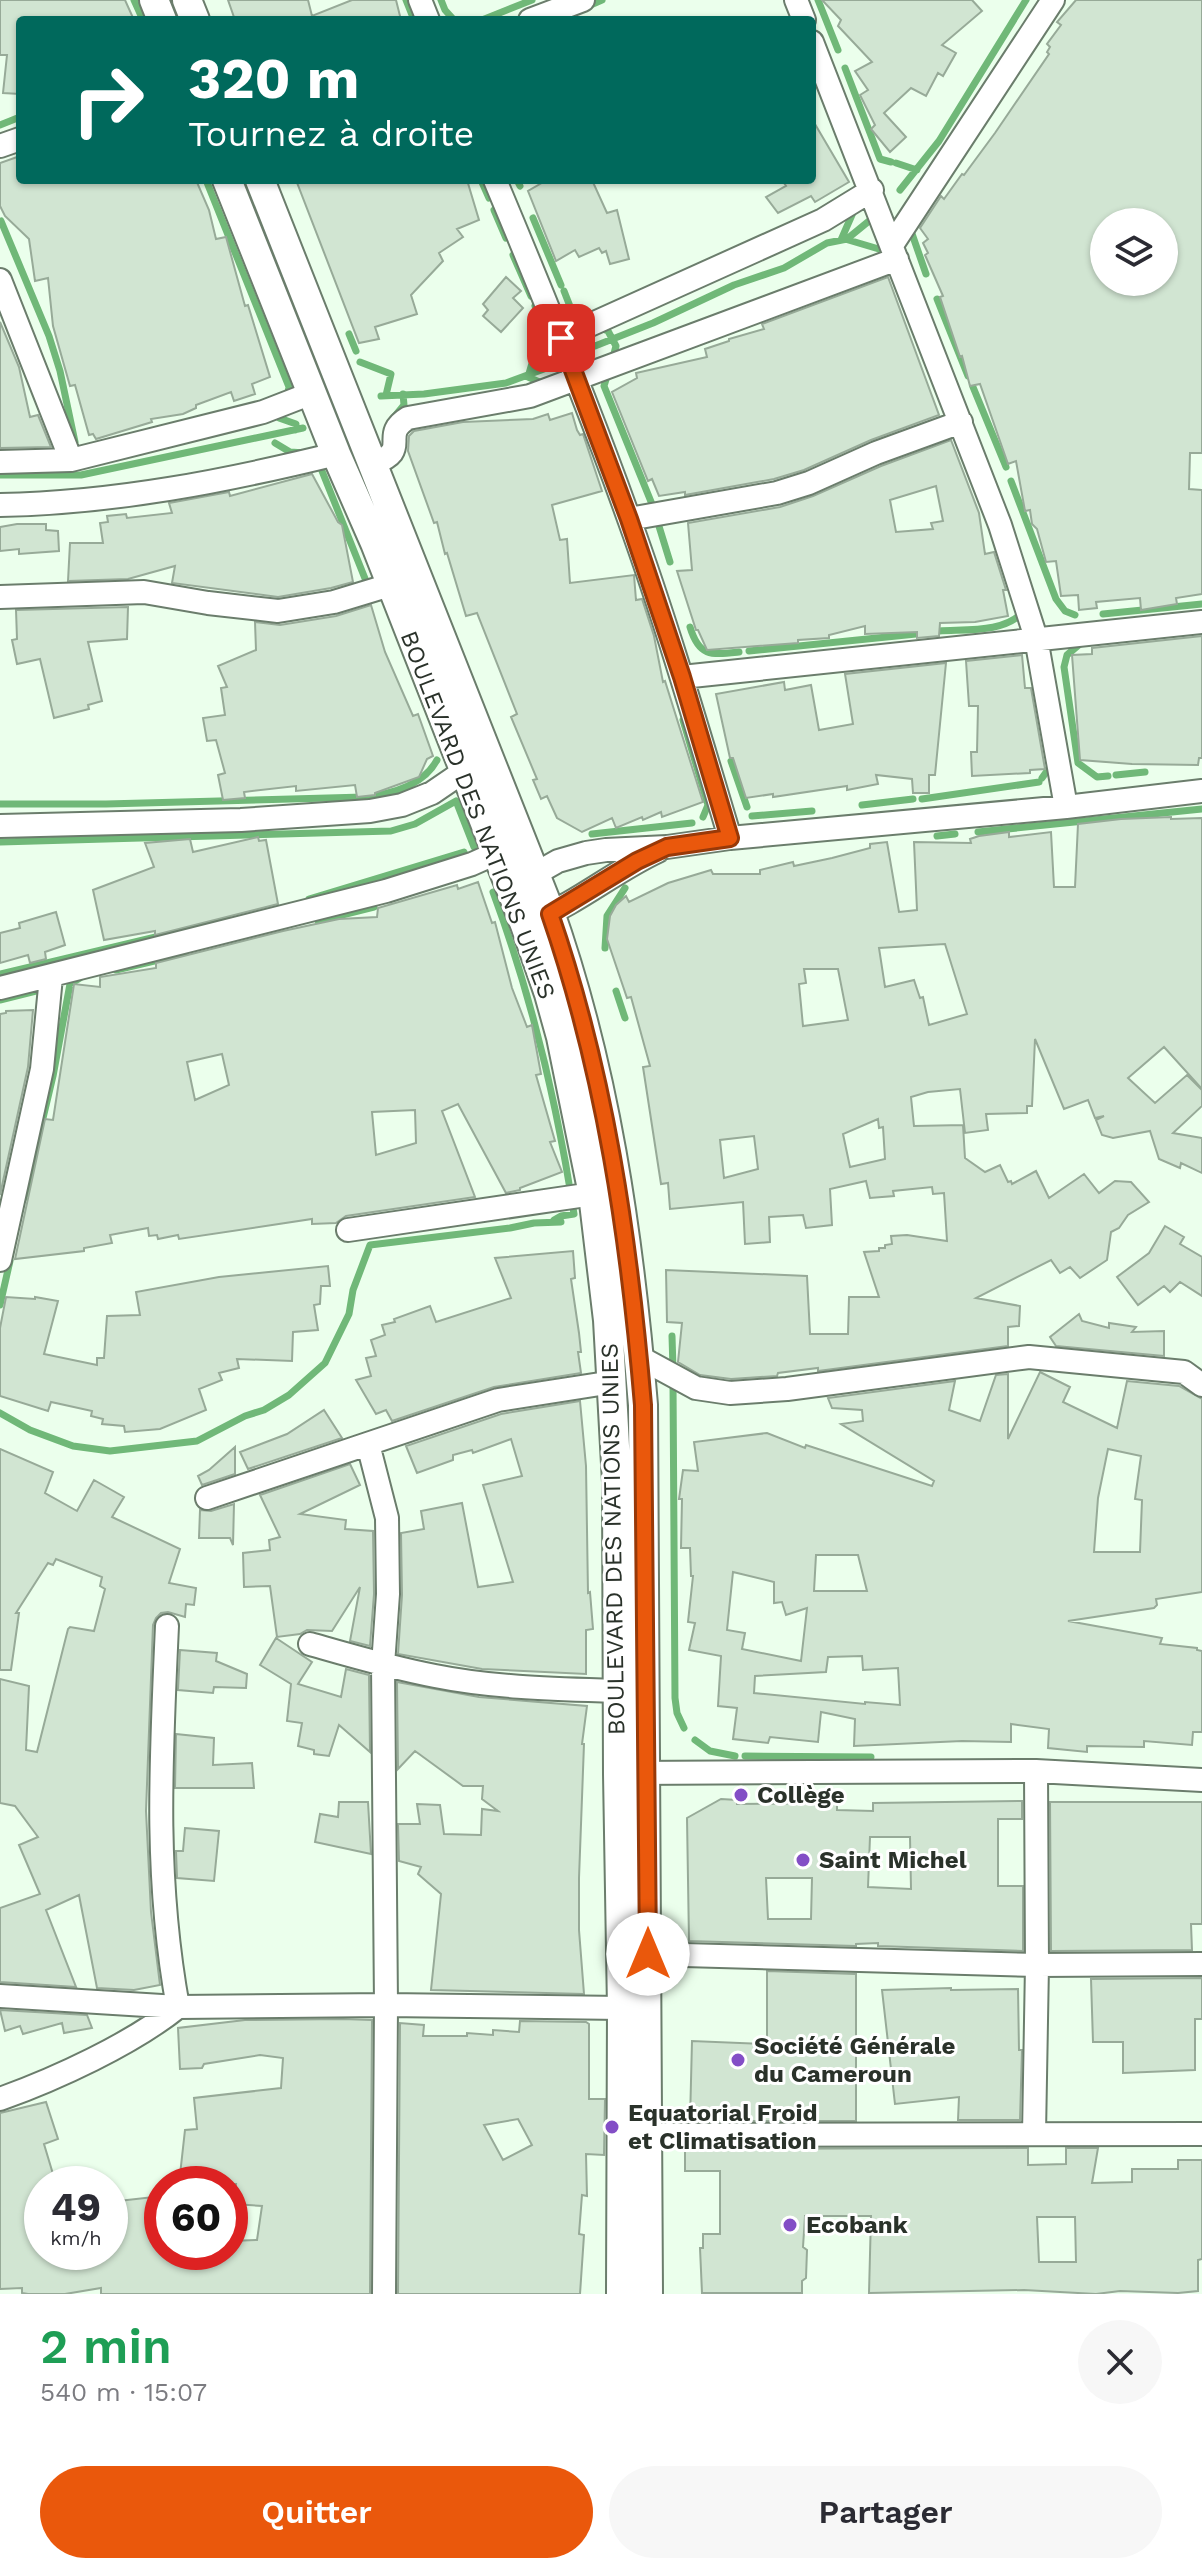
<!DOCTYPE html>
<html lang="fr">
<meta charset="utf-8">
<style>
:root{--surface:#fff;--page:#f7f7f7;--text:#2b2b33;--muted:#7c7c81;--accent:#ea580c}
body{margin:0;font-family:"Work Sans",sans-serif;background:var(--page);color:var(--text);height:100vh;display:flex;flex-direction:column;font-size:30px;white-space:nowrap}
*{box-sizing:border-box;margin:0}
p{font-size:26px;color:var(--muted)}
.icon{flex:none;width:44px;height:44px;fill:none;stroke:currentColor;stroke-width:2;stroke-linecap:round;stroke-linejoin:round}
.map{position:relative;height:2294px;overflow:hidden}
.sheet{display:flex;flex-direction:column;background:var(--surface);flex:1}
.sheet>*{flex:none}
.guide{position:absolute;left:16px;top:16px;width:800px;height:168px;border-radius:8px;box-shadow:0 2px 6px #0004;background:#00695c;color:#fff;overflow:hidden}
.buttons{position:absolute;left:1090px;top:208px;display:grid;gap:16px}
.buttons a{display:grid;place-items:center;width:88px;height:88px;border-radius:50%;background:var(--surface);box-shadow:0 2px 6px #0004;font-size:40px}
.speed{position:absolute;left:24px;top:2166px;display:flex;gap:16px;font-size:40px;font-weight:700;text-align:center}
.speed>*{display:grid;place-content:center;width:104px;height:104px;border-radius:50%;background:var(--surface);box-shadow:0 2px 6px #0004;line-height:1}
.speed small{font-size:20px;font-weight:400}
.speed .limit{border:12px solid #d22;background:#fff;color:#111}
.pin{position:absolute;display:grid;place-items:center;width:68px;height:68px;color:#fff;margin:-34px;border-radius:16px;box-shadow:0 4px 12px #0006}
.me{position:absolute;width:88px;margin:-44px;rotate:0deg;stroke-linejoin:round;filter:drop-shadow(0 0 6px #0008)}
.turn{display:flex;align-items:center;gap:28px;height:168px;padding:0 40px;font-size:36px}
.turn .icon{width:104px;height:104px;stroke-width:2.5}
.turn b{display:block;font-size:56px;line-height:68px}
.round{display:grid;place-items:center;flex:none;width:84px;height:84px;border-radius:42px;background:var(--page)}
.summary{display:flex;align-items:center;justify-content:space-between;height:136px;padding:0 40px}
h1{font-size:48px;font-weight:600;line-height:60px;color:#1e9e55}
.cta{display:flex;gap:16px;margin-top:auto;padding:16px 40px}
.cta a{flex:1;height:92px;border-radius:48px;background:var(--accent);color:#fff;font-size:32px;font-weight:600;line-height:92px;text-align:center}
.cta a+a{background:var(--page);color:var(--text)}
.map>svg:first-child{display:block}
</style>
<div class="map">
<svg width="1202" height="2294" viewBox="0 0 1202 2294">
<rect width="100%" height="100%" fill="#ebffec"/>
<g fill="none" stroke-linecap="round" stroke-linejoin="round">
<!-- stream -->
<path stroke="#70b878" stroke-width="7" d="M134 0 143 20
M406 0 414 20
M441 0 445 10 454 20
M818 0 838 50
M586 7 602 0
M482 20 532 0
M845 68 880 159 891 162
M0 125 20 117
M896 163 917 170
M206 180 289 387 287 397
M481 180 489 198
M517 180 520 186
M900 190 939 141 1026 0
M494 210 506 238
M533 218 561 285
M1 221 49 336 60 371 75 442
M910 228 926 274
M845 239 889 252
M841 240 855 208
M513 255 531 296
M564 291 573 314 587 321
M937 299 968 376
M535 306 544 326 540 339
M598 327 608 331 616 346 612 361
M349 334 356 351
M595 346 653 323 734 285 784 268 827 243 847 239 869 221
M535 353 528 377 544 384
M360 362 391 374 386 395
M608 373 604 386 654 509
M973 387 1006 467
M381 396 424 394 506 383 552 366
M281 410 279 418 296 424 295 430
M395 416 404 405 403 394
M275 443 290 452 305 453
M318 461 366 581
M0 475H81L303 428
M1011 481 1056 599 1065 611 1075 615
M658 523 670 562
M1103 614 1202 604
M690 627C699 657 711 655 739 652
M939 631C966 629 1004 633 1023 612
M1081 643 1067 655 1064 667 1078 763 1097 777 1108 776
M749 651 916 634
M683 720 708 805 703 817
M731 761 747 807
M1116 775 1145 772
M1042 778 1052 764
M922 799 1039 782
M0 804H106L364 797C392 794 423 786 437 760
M862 805 913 799
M752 816 812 811
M978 832 1202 809
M592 834 692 823
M937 836 955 834
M0 842 391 831 415 824 456 801 474 847
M493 892C532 997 557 1103 574 1214L561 1216 554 1220
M309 899 464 852
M318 921 374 907
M605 948 607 916 625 888
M116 970 184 954
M0 974 227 920
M616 991 625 1018
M0 1000 36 991
M24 1198 53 1076 70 984 80 978
M0 1305 10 1261
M672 1336 673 1369
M673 1382 675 1698 677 1713 684 1728
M0 1413 30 1430 73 1446 110 1451 197 1441 245 1416 264 1410 289 1395 325 1363 349 1314 353 1290 370 1245 510 1228 534 1223 561 1222
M695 1740 710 1751 735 1756
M745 1756 871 1757"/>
</g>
<!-- building -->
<path fill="#d1e5d2" stroke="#97aa98" stroke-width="2" fill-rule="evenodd" d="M0 0H125L134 20H20V94L3 93 7 55H0Z
M228 0H308L312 16 352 0H396L401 20H235Z
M822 0H972L982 11 942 45 956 53 943 76 938 73 926 96 911 88 884 113 906 137 890 152 871 129 875 125 860 95 868 90 855 71 872 62 838 26 841 20Z
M1076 0H1202V453H1190L1189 489 1202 490V594L1176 598 1177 604 1141 610 1140 598 1096 602 1097 608 1079 610 1078 595 1061 596 1056 561 1046 562 1037 529 1032 524 1030 510 1025 511 1016 461 1008 464 980 384 970 386 962 356 960 357 940 297 943 296 925 255 928 253 923 243 928 239 920 228 941 196 944 199 962 174 964 175 995 133 1049 54 1047 52 1050 47 1047 44 1061 25 1057 22ZM1104 222H1164V282H1104Z
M812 119 849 182 815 202 811 196 778 213 766 197 786 186 782 180H812Z
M20 156V180H196L209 210 216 239 226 237 245 306 248 305 270 377 252 384 255 394 234 401 231 392 196 405V408L183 414 151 419 152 422 96 439 93 434 89 435 75 385 70 386 53 326 48 278 35 281 29 239 5 216 0 206V163Z
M296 180H467L479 220 457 229 463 237 439 253 443 261 411 295 417 314 375 327 379 339 359 343Z
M547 180H592L607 213 617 210 629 259 610 264 606 251 602 253 599 248 579 257 575 250 556 261 528 191Z
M506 277 521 291 513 298 523 308 501 332 483 316 488 310 483 304Z
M888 277 939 415 871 440 804 470 774 479 685 495V492L659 496 652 479 648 481 612 392 637 378 636 373 707 357 705 349 729 341V339L764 329 762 324Z
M0 322 19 367 30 417 38 415 51 447 0 448Z
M572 413 577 430 580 435 583 434 602 491 552 505 560 540 567 539 570 583 634 575 636 600 642 599 643 602 654 636 663 682 665 681 703 802 662 817 661 812 643 820 642 817 616 828 612 818 582 832 557 818 547 796 541 799 533 780 537 779 511 717 517 714 477 613 466 616 447 553 445 554 437 522 434 523 408 451 409 436 414 431 463 422 533 419 548 414 550 420Z
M951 440 979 513 985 554 994 552 1006 590H1003L1008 616 975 622 940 623 939 636 917 638V632L865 634V626L829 635V638L798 640V643L707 650 698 630H696L677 571 692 570 688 523 780 507 813 496 881 466ZM936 486 943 521 931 523 933 529 896 532 890 500Z
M312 474 338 522 342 525 353 582 331 588 278 597 172 583 175 566 128 579 68 581 70 543H103L100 523 108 522 107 516 126 514 127 518 172 513 169 503 229 492 230 496Z
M17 524H46V530L58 531 59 551 19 554V549L0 551V527Z
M371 605 385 652 413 716 418 714 433 756 427 759 419 777 375 793V795L357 797 355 785 296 791V786L244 792 245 798 223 800 218 775 225 773 216 740 207 741 203 718 225 715 221 688 227 687 218 666 256 650 255 622 280 625 336 616Z
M128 607 127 639 88 642 102 701 88 705 89 709 54 718 40 659 17 664 12 640 17 639 16 610Z
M1202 636V758H1199L1198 765 1132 764 1080 760 1072 655 1092 654V648Z
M1022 655 1025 688H1031L1045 769 1030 770V773L972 776 971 752H977L978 706H969L966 661Z
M946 663 935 775H929V793H913L912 779 876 775 878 784 847 790V786L773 797V794L746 798 733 758H730L716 694 784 682 785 690 811 685 819 730 853 724 845 674Z
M1171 817V819L1202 818V1089L1164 1047 1128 1078 1155 1103 1187 1075 1202 1090V1106L1173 1133 1202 1138V1173L1181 1163 1180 1168 1159 1159 1150 1131 1113 1138 1102 1135 1096 1120 1104 1116 1095 1118 1088 1100 1064 1109 1035 1039 1032 1106H1027V1113L986 1114 988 1130 965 1133 960 1089 928 1092 911 1097 914 1126 963 1125 965 1158 985 1172 1000 1165 1008 1182 1011 1181 1012 1184 1036 1171 1049 1198 1084 1174 1099 1193 1115 1181 1131 1182 1149 1202 1128 1215 1119 1228 1111 1232 1107 1260 1080 1278 1070 1267 1060 1273 1051 1260 976 1298 1020 1306 1019 1326 1008 1327V1346L818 1371V1368L778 1373 777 1376 731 1379 700 1375 678 1362 682 1323 667 1322 666 1270 807 1276 810 1334H848L849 1297H879L864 1252 879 1251V1248H885V1245L892 1244 891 1236 907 1235 947 1241 944 1193 933 1194 932 1187 893 1191 894 1196 870 1198 866 1181 830 1189 832 1225 806 1228 803 1215 769 1217 770 1242 745 1244 743 1202 670 1209 668 1183 661 1184 643 1067 650 1066 631 997 627 998 607 939 610 916 616 905 626 896 629 902 668 883 711 870 713 874H760V870L793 862 794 866 832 858 870 848V844L887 842 899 912 917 910 914 842 971 843 970 839 979 836 1009 832V837L1051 832 1054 887H1075L1078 824 1121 819ZM945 944 967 1014 929 1025 923 997 920 998 914 980 885 987 879 948ZM804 969H838L848 1020 803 1026 799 984 806 983ZM878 1119 879 1128 883 1127 885 1159 850 1167 843 1134ZM754 1136 758 1169 724 1178 720 1140Z
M258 837 259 841 266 840 278 904 155 935V931L104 940 93 890 154 867 145 843 190 839 193 852Z
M478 882 492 923 495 922 512 988 527 1027 532 1025 541 1074 536 1075 555 1141 550 1142 562 1172 520 1188V1190L506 1193 458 1104 442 1111 475 1197 346 1216 336 1223 312 1224V1219L179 1239 178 1235 158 1239 157 1235 149 1236 148 1228 110 1235 112 1243 84 1248V1251L15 1259 45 1119 53 1120 74 984 100 987V977L156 968V963L283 931 339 919 377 917 378 908 457 885 458 889ZM222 1054 229 1085 195 1100 187 1062ZM415 1110 416 1143 376 1155 372 1112Z
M56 912 65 945 45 952 46 959 30 963 28 955 0 963V933L20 928 19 923Z
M33 1010 28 1067 0 1195V1014L6 1013V1011Z
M1165 1226 1184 1237 1180 1244 1202 1257V1296L1180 1282 1170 1292 1164 1286 1138 1305 1117 1277 1149 1253Z
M573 1251 575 1278 571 1279 579 1333 581 1352H578L581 1373 494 1387 392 1421 386 1410 376 1414 356 1380 371 1376 366 1358 376 1356 371 1340 385 1335 382 1325 395 1322 394 1319 430 1306 436 1322 511 1298 495 1258Z
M328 1266 330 1286H321L320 1304 314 1305 318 1330 293 1332 292 1361 237 1359 239 1368 219 1373 222 1380 199 1389 206 1410 160 1429 125 1432 124 1426 102 1424 103 1419 91 1416 92 1411 51 1402 48 1411 0 1396V1328L6 1297 35 1299V1297L58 1301 44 1354 97 1365V1358H104L107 1316 140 1315 136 1292 219 1277Z
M1079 1314 1082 1321 1109 1328V1323L1136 1327 1132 1332 1164 1331V1356L1056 1346 1050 1337Z
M1040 1372 1070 1387 1063 1402 1117 1428 1127 1381 1179 1386 1202 1399V1592L1156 1599 1157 1605 1154 1608 1068 1621 1162 1638 1160 1644 1197 1648V1650L1202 1651V1732H1193L1192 1745 1144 1741V1747L1087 1746V1752L1048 1748 1049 1729 1011 1724V1742L962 1741 854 1746 855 1719 821 1712 818 1742 770 1737 768 1743 733 1739 737 1708 718 1706 721 1656 689 1650 695 1623 688 1622 693 1576H691L690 1548H681L682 1499H679L683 1470 698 1471 694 1442 767 1433 805 1448 806 1445 932 1486 934 1481 841 1424 863 1421 862 1410 832 1408 828 1398 955 1381 949 1410 980 1421 996 1375 1008 1374V1439ZM1108 1449 1141 1456 1135 1499 1142 1500 1140 1552H1094L1098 1498ZM816 1555H858L867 1591H814ZM733 1572 774 1582V1603L782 1602 786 1615 807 1608 801 1661 742 1649 745 1633 727 1630ZM862 1656 863 1670 898 1668 900 1705 865 1702V1704L754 1693 755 1676 826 1672 828 1657Z
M580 1401 586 1466 588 1593 590 1592 593 1629 586 1630V1674L482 1669 398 1654 402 1595 401 1533 424 1529 421 1511 462 1503 478 1587 513 1582 483 1485 522 1476 511 1439 473 1453 472 1450 453 1455V1460L417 1473 406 1446 501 1414Z
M324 1410 342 1438 248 1469 240 1452 287 1434Z
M235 1447V1474L202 1485 198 1476 209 1470Z
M0 1449 53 1472 45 1493 77 1511 94 1480 124 1497 112 1517 180 1549 169 1583 196 1588 194 1605 186 1604 185 1617 168 1612 161 1613 156 1618 153 1625 146 1811 151 1912 160 1985 134 1990 97 1988 79 1895 46 1910 76 1987 0 1982V1908L40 1894 19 1845 38 1837 15 1806 0 1803V1679L29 1686 26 1750 37 1752 68 1629 70 1627 94 1631 105 1589 100 1586 102 1577 56 1559 53 1565 48 1563 16 1613H19L11 1670H0Z
M350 1464 360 1485 300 1514 346 1520 345 1529 373 1531 374 1594 370 1646 350 1641 360 1587 332 1631 307 1630 300 1634 277 1637 270 1586 244 1587 243 1553 270 1550 269 1540 280 1537 260 1495Z
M234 1504 233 1545 230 1538H199L200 1510 211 1511Z
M276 1638 312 1662 298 1684 341 1697 346 1669 369 1675 370 1752 339 1725 329 1756 314 1754V1750L298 1746 302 1723 287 1721 291 1684 260 1665Z
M180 1650 217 1653 216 1661 247 1674 246 1688 214 1687 213 1693 178 1690Z
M397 1682 479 1697 587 1706 582 1744H584L579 1878V1930L584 1994 431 1990 441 1894 418 1874 421 1867 399 1861 398 1824H420L417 1804 440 1805 444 1834 481 1835 482 1809 498 1811 482 1799 483 1786H463L415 1751 398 1769Z
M176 1734 214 1738 213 1765 252 1763 254 1788H175Z
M721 1799 737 1800V1804L837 1803V1810L873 1811V1803L1022 1801V1819H998V1886H1023V1951L878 1946V1943L856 1944V1946L689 1941 687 1818ZM870 1837H910L911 1889 868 1887ZM766 1878H812L811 1919H768Z
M339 1802H368L371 1854 315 1842 320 1814 338 1817Z
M1050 1802H1202V1924H1191L1192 1950 1051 1951Z
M185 1828 219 1831 214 1881 177 1878 176 1851H183Z
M767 1971 856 1974V2121H690L692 2041 767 2044Z
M1202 1978V2019H1195V2070L1123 2073V2042H1093L1091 1979Z
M951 1988V1990L1018 1989 1019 2050H1022L1020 2120H958L959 2097 895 2104 882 1990Z
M0 2010 87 2015 92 2028 64 2033 62 2023 23 2034 20 2026 5 2031Z
M343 2019 372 2020 370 2294H101V2288L65 2294H28L22 2293V2288L0 2289V2113L46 2102 58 2139 44 2144 56 2184H42V2252H110V2202L162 2196V2252H230V2241L257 2240 262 2206 234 2204 236 2184H179L185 2130 197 2129 194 2098 281 2088 283 2058 260 2055 204 2064 202 2068 180 2069 178 2028 245 2020Z
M520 2021 586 2022 589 2024V2099H605L604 2155 586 2154 587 2196 582 2195 579 2234 584 2235 580 2294H398L400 2023 424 2025 423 2036H467V2033L493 2035V2030L519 2032ZM518 2119 532 2145 503 2160 484 2125Z
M1028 2148V2165L1066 2164V2148H1098L1092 2183 1132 2182V2169H1178V2160H1202V2259L1198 2260V2291L1178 2293 1120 2291 1096 2294 1024 2290 869 2293 871 2216H805L803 2247 807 2250 806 2278 802 2281V2293H702L700 2248H703V2234H720V2171H685V2149ZM1037 2217H1075L1076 2262H1039Z"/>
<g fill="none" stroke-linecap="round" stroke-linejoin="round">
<defs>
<path id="minor" d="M420 0 428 20
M796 0 804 20
M530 20 583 0
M812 42 1000 525 1036 638 1066 807
M0 146 20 139
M495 180C542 292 588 404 629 519 667 624 698 731 730 838
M892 245 1053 0
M0 280 71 460
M561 338 823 220 872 190
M0 462 71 460 263 412 312 393
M372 464C414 450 378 436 408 418L530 396 897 259
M0 505C114 503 226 481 336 454
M629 519 777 493 809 483 876 453 961 422
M0 597 144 592 208 603 278 611 334 602 390 585
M682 677 1202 622
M0 826 241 820 370 811 402 805 432 793 476 763
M521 882 558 861 586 853 606 850 667 847 730 838 1066 807 1202 791
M535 920C579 902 615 871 658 851
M0 988 386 891 472 864 510 847
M348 1230 593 1194
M0 1260 42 1069 51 977
M639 1357 696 1388 730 1393 787 1389 1029 1357 1184 1372 1202 1385
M368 1444 387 1518 388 1594 383 1665 386 2005 384 2294
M207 1498 498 1400 613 1382
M310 1644C352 1656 392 1668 435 1676 495 1688 557 1689 618 1691
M631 1773 1036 1771 1202 1780
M648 1954 1037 1965 1202 1964
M0 1996 178 2007 386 2005 622 2008
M0 2099C56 2079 132 2044 178 2007 154 1876 161 1758 167 1626
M1034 2134 1037 1965 1036 1771
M647 2135 1202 2134"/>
<path id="major" d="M154 0 162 20
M187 0 195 20
M227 180 336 454 375 543 525 925 549 994 561 1037 593 1194 608 1320 617 1482 618 1774 622 2008 621 2294
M260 180 548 907C605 1067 629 1236 643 1405L648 2294"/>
</defs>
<!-- minor casing -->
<use href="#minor" stroke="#6b7d6c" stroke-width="26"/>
<!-- major casing -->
<use href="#major" stroke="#6b7d6c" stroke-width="32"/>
<!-- minor -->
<use href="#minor" stroke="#fff" stroke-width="22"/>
<!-- major -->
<use href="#major" stroke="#fff" stroke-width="28"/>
</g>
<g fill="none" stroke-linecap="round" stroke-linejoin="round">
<defs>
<path id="route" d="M561 338 629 519 682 677 730 838 667 847 637 861 550 914C605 1073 629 1238 643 1405L648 1954"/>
</defs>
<!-- route casing -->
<use href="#route" stroke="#983908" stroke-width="20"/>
<!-- route -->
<use href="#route" stroke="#ea580c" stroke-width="14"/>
</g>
<!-- markers -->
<g fill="#834ec6" stroke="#fff" stroke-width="3">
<circle cx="741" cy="1795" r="8"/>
<circle cx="803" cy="1860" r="8"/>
<circle cx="738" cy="2060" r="8"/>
<circle cx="612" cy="2127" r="8"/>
<circle cx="790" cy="2225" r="8"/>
</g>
<g text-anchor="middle" stroke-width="6" stroke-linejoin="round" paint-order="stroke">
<!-- street labels -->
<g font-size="24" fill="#2a322a" stroke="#fff">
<text transform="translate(478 815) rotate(69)" y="8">BOULEVARD DES NATIONS UNIES</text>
<text transform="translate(613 1539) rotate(-91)" y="8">BOULEVARD DES NATIONS UNIES</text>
</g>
<!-- poi labels -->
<g font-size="24" font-weight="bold" fill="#2a322a" stroke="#fff" text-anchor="start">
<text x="757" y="1803">Collège</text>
<text x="819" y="1868">Saint Michel</text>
<text x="754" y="2054">Société Générale<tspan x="754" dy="28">du Cameroun</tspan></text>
<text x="628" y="2121">Equatorial Froid<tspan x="628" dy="28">et Climatisation</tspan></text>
<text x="806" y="2233">Ecobank</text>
</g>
</g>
</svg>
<div class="buttons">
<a><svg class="icon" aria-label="layers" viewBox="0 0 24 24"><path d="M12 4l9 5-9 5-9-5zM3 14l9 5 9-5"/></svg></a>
</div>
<div class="speed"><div>49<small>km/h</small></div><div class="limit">60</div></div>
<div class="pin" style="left:561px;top:338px;background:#d93025"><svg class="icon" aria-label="arrive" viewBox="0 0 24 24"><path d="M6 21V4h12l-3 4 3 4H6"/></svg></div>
<svg class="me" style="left:648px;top:1954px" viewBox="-20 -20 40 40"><circle r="19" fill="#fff"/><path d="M0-13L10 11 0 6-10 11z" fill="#ea580c"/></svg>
<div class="guide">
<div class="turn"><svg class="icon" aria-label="right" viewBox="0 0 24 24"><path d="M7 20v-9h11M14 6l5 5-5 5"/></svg><div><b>320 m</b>Tournez à droite</div></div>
</div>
</div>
<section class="sheet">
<div class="summary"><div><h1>2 min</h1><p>540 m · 15:07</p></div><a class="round"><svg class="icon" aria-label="close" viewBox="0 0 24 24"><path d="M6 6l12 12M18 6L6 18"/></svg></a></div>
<div class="cta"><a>Quitter</a><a>Partager</a></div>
</section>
